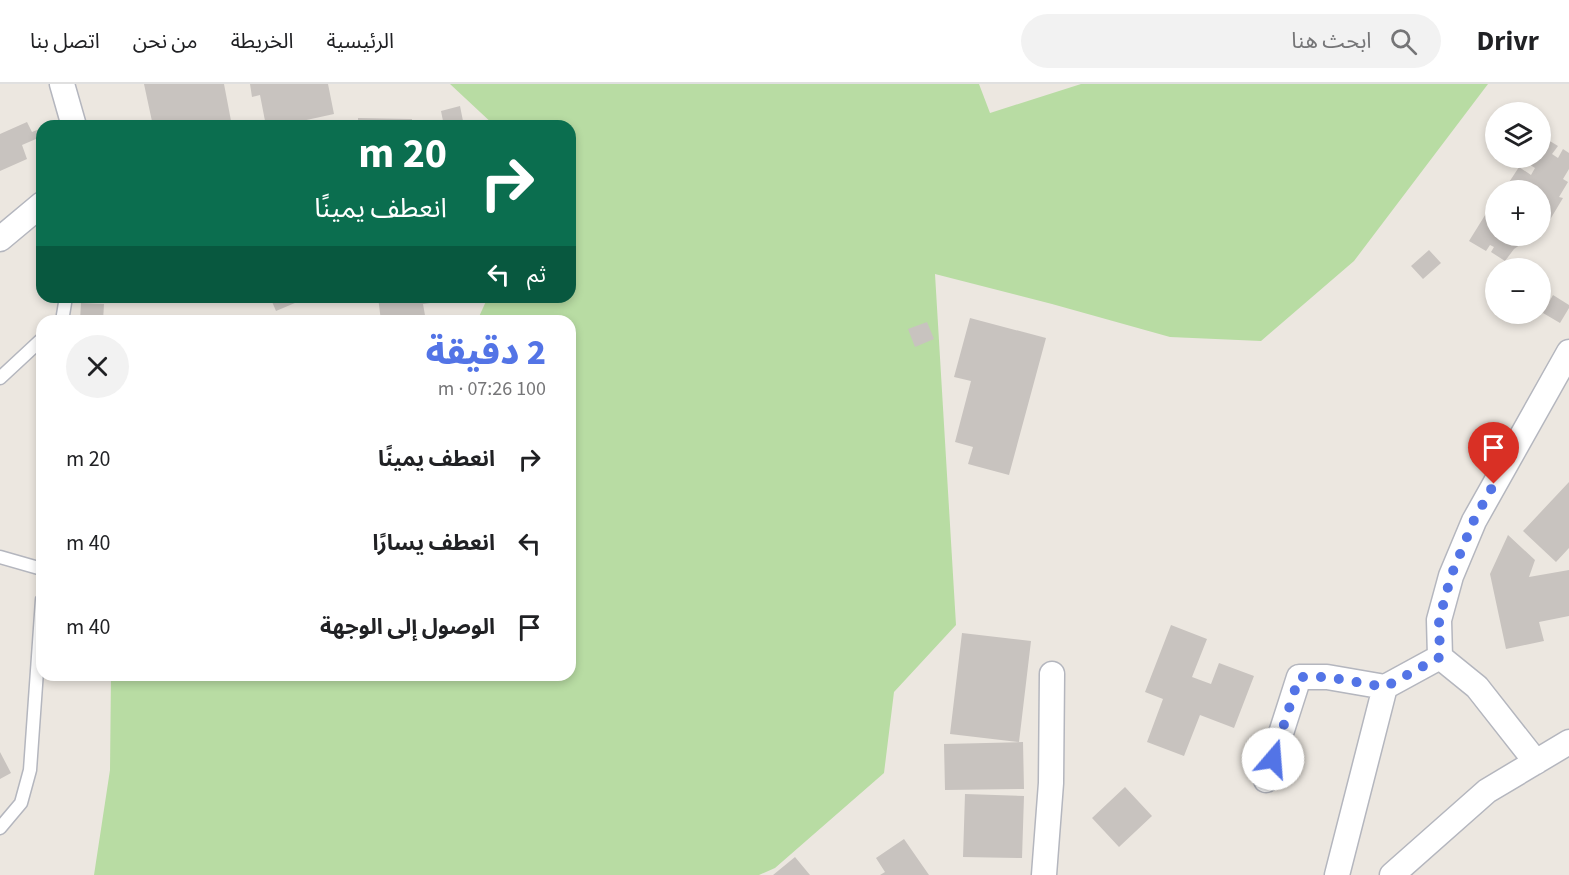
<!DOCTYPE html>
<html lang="ar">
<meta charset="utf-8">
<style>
:root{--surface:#fff;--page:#f2f2f2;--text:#202124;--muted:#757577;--line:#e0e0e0;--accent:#5374e6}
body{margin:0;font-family:"Source Sans 3","Noto Sans Arabic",sans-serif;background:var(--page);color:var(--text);direction:rtl;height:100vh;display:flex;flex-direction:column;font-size:22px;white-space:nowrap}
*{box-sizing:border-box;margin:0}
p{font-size:20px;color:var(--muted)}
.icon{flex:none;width:33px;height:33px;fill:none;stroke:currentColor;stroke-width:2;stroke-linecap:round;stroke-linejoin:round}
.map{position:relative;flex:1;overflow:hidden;direction:ltr}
.drawer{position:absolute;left:36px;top:231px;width:540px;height:366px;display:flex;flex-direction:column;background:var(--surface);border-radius:18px;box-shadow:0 3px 9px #0003;direction:rtl}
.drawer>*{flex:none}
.hud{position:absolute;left:36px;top:36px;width:540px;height:183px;border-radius:18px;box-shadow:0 3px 9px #0003;direction:rtl;background:#0b6e4f;color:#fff;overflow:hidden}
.fabs{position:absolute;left:1485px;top:18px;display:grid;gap:12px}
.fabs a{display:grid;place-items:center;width:66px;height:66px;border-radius:50%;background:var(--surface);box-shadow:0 3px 9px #0003;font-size:30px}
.pin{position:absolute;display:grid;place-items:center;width:51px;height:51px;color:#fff;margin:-62px -26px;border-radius:50% 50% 50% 0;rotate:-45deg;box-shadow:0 0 6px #0007}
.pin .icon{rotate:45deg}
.me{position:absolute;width:66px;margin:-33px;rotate:18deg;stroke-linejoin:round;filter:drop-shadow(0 0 4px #0008)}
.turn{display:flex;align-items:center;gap:21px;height:126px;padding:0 30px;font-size:27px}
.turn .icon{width:78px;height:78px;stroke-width:2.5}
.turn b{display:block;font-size:42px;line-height:51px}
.then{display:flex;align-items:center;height:57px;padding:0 30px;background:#0003;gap:12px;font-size:22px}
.round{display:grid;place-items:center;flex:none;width:63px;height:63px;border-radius:32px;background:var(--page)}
.overview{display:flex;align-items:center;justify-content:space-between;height:102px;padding:0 30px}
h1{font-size:36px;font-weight:800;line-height:45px;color:var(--accent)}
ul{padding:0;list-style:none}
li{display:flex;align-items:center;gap:18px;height:84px;padding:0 30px}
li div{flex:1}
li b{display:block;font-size:22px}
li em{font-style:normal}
header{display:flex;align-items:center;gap:36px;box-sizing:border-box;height:84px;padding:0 30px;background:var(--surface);border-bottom:2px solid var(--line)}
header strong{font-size:28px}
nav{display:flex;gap:33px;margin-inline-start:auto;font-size:21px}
.search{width:420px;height:54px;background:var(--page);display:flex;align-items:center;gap:15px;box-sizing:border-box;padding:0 21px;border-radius:33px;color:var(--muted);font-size:22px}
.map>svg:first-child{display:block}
</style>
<header>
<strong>Drivr</strong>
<div class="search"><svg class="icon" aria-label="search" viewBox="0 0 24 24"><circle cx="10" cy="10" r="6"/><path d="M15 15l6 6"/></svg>ابحث هنا</div>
<nav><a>الرئيسية</a><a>الخريطة</a><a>من نحن</a><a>اتصل بنا</a></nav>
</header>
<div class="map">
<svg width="1569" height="791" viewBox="0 0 1569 791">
<rect width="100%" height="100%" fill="#ece7e0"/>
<!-- green -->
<path fill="#b8dca3" d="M450 0H979L990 29 1081 0H1488L1354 177 1261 257 1170 253 1052 220 935 190 956 541 894 608 884 689 775 784 759 791H94L110 686 111 591H570V237H477L488 213H570V42H495Z"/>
<!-- building -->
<path fill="#c8c3bf" d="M144 0H224L232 42H153Z
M250 0H328L334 30 279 42H266L260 11 252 13Z
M460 22 464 42H444L441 27Z
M358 34 412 35V42H358Z
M27 38 32 48 42 44V69L36 55 22 61 27 75 0 87V50Z
M1540 51 1558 62 1552 70 1558 74 1563 65 1569 69V85L1563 95 1568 98 1559 113 1563 114 1548 139 1545 136 1540 144V106H1504L1519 83 1531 91 1535 84 1524 77 1526 74H1540Z
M1487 128 1496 133V152H1530L1526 157 1514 165 1505 177 1491 168 1494 163 1490 161 1486 167 1469 157Z
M1429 166 1441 179 1423 195 1411 182Z
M1553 211 1569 221V224L1560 239 1543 229Z
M270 213H309L276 227Z
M378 213H443L444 217 423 220 426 237H381Z
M81 219 104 220 103 237H80Z
M970 234 1046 254 1009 391 968 380 973 363 955 358 971 297 954 293Z
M927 238 934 255 915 263 908 245Z
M1569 398V464L1556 478 1523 447Z
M1508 451 1535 476 1529 493 1569 486V532L1539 538 1544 557 1506 565 1490 490Z
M1171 541 1207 555 1192 593 1211 600 1219 579 1254 592 1234 644 1200 631 1184 672 1147 658 1163 615 1145 608Z
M962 549 1031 557 1019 658 950 650Z
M1023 658 1024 705 945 706 944 660Z
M0 668 11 689 0 695Z
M1125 703 1152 732 1119 763 1092 734Z
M965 710 1024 712 1022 774 963 773Z
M904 755 929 791H880L885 788 876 774Z
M795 773 810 791H773Z"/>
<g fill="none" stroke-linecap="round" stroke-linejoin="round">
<defs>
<path id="service" d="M62 237 66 213
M0 294 42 255
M0 473 42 485
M0 744 21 719 30 686 42 516"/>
<path id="minor" d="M62 0 74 42
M0 155 42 120
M1536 678 1477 603 1440 573 1439 536 1451 492 1474 437 1569 268
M1266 696 1299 593H1327L1385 603
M1044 791 1051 699 1052 590
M1337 791 1385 603 1440 573
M1392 791 1487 707 1569 658"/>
</defs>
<!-- service casing -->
<use href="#service" stroke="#b4b6be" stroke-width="15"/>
<!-- minor casing -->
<use href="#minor" stroke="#b4b6be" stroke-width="27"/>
<!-- service -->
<use href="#service" stroke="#fff" stroke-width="12"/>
<!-- minor -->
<use href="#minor" stroke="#fff" stroke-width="24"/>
</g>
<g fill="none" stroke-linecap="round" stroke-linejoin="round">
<!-- route -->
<path stroke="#5374e6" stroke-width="10" stroke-dasharray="0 18" d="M1273 675 1299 593H1327L1385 603 1440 573 1439 536 1451 492 1474 436 1494 400"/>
</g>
</svg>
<div class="fabs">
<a><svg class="icon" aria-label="layers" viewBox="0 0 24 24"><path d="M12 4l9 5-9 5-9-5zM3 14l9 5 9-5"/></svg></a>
<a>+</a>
<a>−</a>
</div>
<div class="pin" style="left:1494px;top:400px;background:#d93025"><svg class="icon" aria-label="arrive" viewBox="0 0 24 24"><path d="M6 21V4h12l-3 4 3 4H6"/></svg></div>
<svg class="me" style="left:1273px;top:675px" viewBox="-20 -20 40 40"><circle r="19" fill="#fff"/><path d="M0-13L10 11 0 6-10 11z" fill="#5374e6"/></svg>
<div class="hud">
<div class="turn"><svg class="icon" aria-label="right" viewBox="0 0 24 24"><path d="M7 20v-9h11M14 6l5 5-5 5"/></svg><div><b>20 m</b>انعطف يمينًا</div></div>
<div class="then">ثم<svg class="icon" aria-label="left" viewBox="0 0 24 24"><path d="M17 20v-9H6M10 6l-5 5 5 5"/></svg></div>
</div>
<section class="drawer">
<div class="overview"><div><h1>2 دقيقة</h1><p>100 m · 07:26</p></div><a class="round"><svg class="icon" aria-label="close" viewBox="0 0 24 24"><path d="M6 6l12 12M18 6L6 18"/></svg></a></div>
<ul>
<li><svg class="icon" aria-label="right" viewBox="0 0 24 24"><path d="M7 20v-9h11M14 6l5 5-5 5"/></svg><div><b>انعطف يمينًا</b></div><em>20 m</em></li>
<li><svg class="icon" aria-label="left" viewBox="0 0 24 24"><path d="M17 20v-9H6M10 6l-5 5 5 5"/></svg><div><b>انعطف يسارًا</b></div><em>40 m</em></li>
<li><svg class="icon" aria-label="arrive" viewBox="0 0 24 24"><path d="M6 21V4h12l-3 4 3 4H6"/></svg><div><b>الوصول إلى الوجهة</b></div><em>40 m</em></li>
</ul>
</section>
</div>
